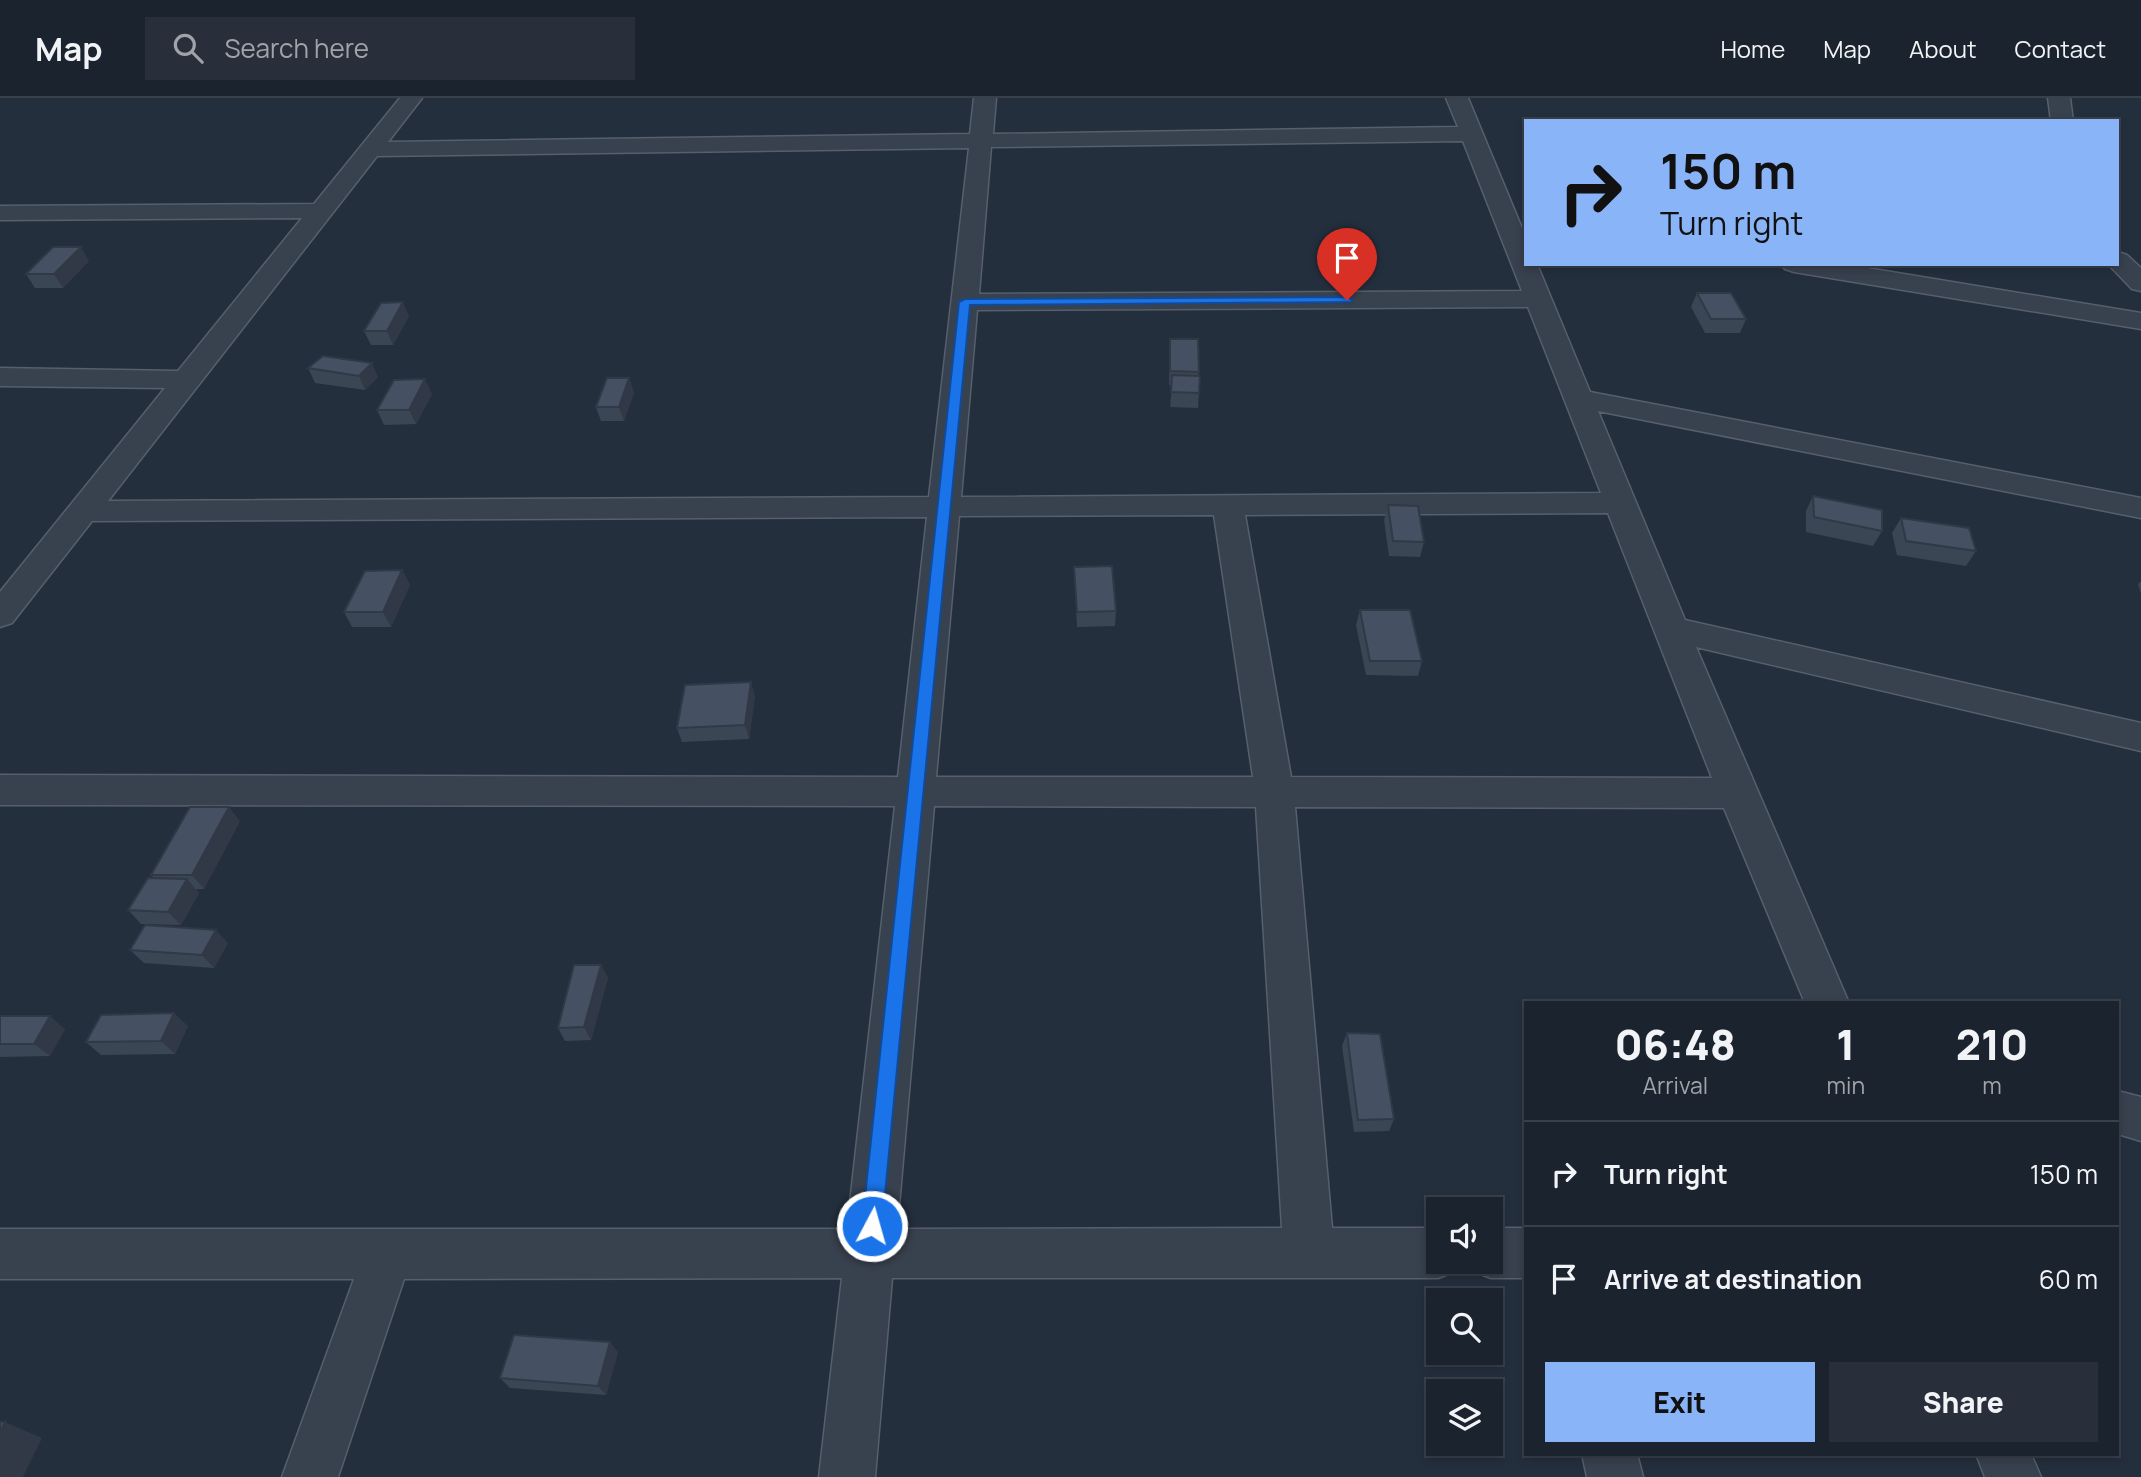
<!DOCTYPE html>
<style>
:root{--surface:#1b232e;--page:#282f3a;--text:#f1f3f6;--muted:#a0a4aa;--line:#39404a;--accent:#8ab4f8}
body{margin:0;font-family:Manrope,sans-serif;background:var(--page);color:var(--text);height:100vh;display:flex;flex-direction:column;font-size:26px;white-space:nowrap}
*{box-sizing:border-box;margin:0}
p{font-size:23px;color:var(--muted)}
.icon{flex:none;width:38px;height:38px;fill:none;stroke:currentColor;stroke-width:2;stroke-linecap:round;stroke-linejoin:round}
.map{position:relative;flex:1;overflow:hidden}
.sheet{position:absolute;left:1524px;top:903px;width:595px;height:455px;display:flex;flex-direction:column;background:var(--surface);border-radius:0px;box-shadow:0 4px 10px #0003,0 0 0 2px var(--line)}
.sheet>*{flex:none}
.guide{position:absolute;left:1524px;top:21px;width:595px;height:147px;border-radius:0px;box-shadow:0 4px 10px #0003,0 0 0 2px var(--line);background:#8ab4f8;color:#111;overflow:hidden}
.fabs{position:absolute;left:1426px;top:1099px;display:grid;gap:14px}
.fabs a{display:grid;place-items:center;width:77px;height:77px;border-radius:0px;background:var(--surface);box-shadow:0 4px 10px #0003,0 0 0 2px var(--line);font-size:35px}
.pin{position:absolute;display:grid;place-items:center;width:60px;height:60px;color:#fff;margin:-72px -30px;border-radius:50% 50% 50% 0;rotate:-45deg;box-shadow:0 0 7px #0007}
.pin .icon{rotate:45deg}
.me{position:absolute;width:77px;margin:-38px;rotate:6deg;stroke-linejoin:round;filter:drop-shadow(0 0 5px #0008)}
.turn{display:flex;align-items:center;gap:24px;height:147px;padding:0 21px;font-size:32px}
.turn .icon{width:91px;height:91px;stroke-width:2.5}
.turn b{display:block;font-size:49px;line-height:60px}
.eta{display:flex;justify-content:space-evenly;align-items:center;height:119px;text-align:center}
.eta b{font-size:42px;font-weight:800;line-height:49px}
.button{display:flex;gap:14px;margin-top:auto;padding:14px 21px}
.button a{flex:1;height:80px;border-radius:0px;background:var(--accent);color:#111;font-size:28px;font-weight:800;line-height:80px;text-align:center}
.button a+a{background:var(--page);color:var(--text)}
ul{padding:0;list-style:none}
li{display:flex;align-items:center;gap:21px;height:105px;padding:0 21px;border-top:2px solid var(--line)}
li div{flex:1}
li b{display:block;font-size:26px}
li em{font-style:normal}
header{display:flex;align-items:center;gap:42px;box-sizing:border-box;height:98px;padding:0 35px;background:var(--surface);border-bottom:2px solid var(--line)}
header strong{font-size:33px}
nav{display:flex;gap:38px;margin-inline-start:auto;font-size:24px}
.search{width:490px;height:63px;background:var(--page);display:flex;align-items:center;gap:18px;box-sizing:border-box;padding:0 24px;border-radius:0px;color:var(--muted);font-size:26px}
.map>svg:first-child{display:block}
</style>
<header>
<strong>Map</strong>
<div class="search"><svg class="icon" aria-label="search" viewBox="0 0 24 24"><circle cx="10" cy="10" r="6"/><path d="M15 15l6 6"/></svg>Search here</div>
<nav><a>Home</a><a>Map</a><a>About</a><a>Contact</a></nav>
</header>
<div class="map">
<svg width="2141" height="1379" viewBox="0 0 2141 1379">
<rect width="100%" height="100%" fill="#242f3e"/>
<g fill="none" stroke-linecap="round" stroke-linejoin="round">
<defs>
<path id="minor" d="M400 0H422L388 44 970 36 974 0H996L993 36 1458 29 1446 0H1468L1526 140V166H1537L1590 294 2141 400V420L1598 313 1685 522 2141 625V653L1696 549 1849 905H1805L1724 710 1295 709 1332 1130H1438V1164H1459L1456 1173 1438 1180H892L875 1379H819L842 1180 404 1181 338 1379H282L354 1181H0V1131H847L895 708 0 707V677L898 679 927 419 92 423 12 525 0 529V494L165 290 0 288V270L178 273 302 120 0 122V108L314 106ZM1463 43 1522 193 979 196 991 49ZM969 50 929 399 108 403 377 58ZM1528 209 1601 395 961 399 977 212ZM1608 415 1712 680 1291 679 1245 417ZM1214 417 1253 679H936L959 418ZM934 708 1256 709 1282 1130 897 1131Z
M2048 0H2070L2073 23H2051Z
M2118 154 2127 157 2141 170V193L2132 191 2108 166H2118Z
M1781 166H1843L2141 215V231L1794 174 1785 171Z
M2118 993 2141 999V1043L2118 1036Z
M1491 1130H1526V1180H1491L1473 1173 1470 1164H1491Z
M1582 1356H1637L1643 1379H1587Z
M1976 1356H2031L2041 1379H1985Z"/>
</defs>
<!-- minor casing -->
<use href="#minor" stroke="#565f6c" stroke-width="3"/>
<!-- minor -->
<use href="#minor" fill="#38414e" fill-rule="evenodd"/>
</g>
<!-- wall -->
<path fill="#3b4654" d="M89 163 63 190H35L26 176Z
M1697 195 1746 221 1740 235H1705L1691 209Z
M409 218 393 247H371L364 233Z
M1170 241 1199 274 1198 278H1200L1198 310 1170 309 1172 287H1169Z
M308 270 378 279 365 292 315 285Z
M629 280 634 295 624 323H601L596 309Z
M432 296 416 326 384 327 377 312Z
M1813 398 1882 433 1873 448 1806 434V413Z
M1388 407 1424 444 1420 459 1389 458 1384 422Z
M1901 420 1976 453 1966 468 1897 457 1892 435Z
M1074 469 1116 513 1115 528 1077 529Z
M402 472 410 487 391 529H352L344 514Z
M2141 483V496L2138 486Z
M1360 512 1422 563 1418 578 1366 577 1356 527Z
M755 598 749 641 682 644 677 630Z
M240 723 204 791H196L199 795 181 827 141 826 128 812 154 780 151 777Z
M228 845 214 870 144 865 130 852Z
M601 867 608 880 591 942 565 943 558 930Z
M0 918 65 931 50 958 0 959Z
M188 928 175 956 101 957 86 944Z
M1347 935 1394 1021 1389 1033 1354 1034 1342 948Z
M618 1254 606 1297 510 1290 500 1280Z"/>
<!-- shaded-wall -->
<path fill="#303945" d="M81 149 89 163 63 190 54 176Z
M403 204 409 218 393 247 387 233Z
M372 265 378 279 365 292 359 278Z
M629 280 634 295 624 323 619 309Z
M425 281 432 296 416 326 409 312Z
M402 472 410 487 391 529 383 514Z
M751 584 755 598 749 641 745 627Z
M229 709 240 723 204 791 192 777Z
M187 781 199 795 181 827 168 814Z
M216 832 228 845 214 870 202 857Z
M601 867 608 880 591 942 584 929Z
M174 915 188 928 175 956 161 943Z
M50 918 65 931 50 958 34 946Z
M610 1244 618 1254 606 1297 598 1288Z
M5 1324 42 1340 23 1379H0V1333Z"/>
<!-- building -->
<path fill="#455162" stroke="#303945" stroke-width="2" d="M53 149H81L54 176H26Z
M1697 195H1731L1746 221H1711Z
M403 204 387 233H364L381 205Z
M1170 241H1198L1199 274 1170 273Z
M323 258 372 265 359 278 308 270Z
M1172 277 1200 278 1199 295 1171 294Z
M607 280H629L619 309H596Z
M425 281 409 312H377L394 282Z
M1813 398 1882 412V433L1814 419Z
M1388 407 1418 408 1424 444 1393 443Z
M1901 420 1969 430 1976 453 1906 443Z
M1112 468 1116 513 1077 514 1074 469Z
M402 472 383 514H344L365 473Z
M1360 512H1410L1422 563H1370Z
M751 584 745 627 677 630 685 587Z
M190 709H229L192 777H151Z
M148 780 187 781 168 814 128 812Z
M145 827 216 832 202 857 130 852Z
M574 867H601L584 929 558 930Z
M174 915 161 943 86 944 101 917Z
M0 918H50L34 946H0Z
M1347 935 1380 936 1394 1021 1358 1022Z
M514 1237 610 1244 598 1288 500 1280Z
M0 1324H5L0 1333Z"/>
<!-- route -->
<path fill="#1a73e8" stroke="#114b97" stroke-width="2" d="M1347 199 1352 202 1351 204 970 207 882 1128 879 1135 872 1138 865 1135 862 1128 959 204 965 201Z"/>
</svg>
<div class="fabs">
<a><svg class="icon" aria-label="sound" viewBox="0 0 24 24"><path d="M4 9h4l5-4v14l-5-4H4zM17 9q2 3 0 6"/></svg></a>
<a><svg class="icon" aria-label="search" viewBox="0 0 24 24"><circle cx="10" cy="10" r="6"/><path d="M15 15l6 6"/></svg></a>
<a><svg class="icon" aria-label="layers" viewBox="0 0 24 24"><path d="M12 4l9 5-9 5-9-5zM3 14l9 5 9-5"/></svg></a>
</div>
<div class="pin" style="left:1347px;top:202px;background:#d93025"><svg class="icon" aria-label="arrive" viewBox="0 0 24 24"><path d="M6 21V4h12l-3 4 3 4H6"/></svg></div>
<svg class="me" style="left:872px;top:1128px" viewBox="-20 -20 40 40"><circle r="17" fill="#1a73e8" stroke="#fff" stroke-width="3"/><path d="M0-11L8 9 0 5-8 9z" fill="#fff"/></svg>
<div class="guide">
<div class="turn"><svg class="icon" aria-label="right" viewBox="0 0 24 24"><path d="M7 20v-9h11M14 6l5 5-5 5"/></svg><div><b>150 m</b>Turn right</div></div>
</div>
<section class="sheet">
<div class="eta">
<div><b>06:48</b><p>Arrival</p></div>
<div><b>1</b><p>min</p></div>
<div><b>210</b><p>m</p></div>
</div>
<ul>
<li><svg class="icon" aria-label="right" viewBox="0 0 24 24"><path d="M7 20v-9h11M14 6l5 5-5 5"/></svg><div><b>Turn right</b></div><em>150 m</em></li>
<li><svg class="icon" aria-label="arrive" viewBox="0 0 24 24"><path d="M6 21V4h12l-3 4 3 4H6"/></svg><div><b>Arrive at destination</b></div><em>60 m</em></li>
</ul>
<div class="button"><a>Exit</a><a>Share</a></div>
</section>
</div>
